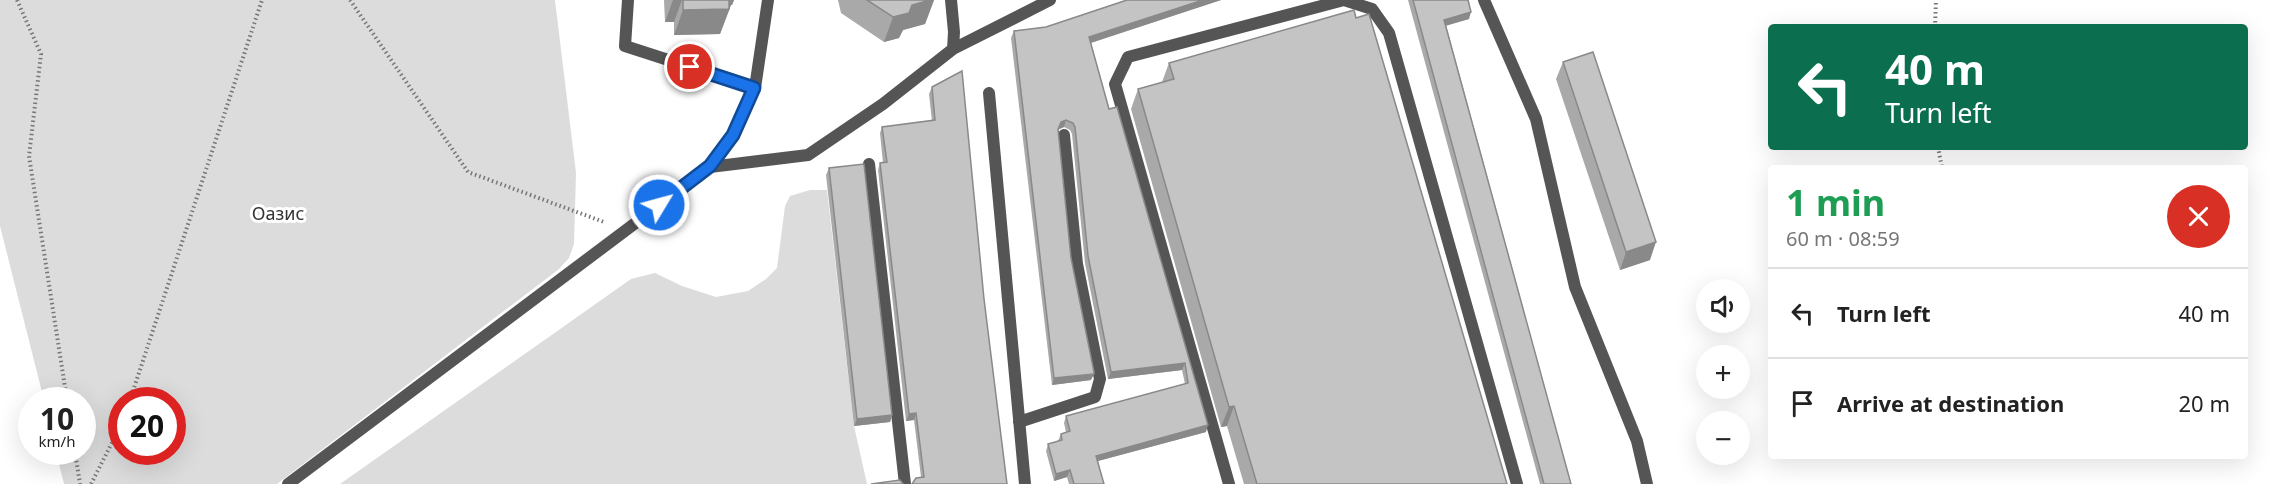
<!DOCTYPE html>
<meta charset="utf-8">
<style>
:root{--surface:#fff;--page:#f6f6f6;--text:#222;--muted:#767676;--line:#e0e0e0}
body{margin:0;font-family:"Noto Sans",sans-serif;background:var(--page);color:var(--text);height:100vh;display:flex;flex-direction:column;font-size:22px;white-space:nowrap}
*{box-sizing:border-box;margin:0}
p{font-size:20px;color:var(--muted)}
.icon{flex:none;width:33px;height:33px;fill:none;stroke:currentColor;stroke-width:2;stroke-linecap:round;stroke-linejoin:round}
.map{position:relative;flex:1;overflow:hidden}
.sheet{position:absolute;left:1768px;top:165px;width:480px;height:294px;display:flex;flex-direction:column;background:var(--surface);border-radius:6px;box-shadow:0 6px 24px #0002}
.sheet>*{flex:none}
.guide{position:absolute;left:1768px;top:24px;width:480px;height:126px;border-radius:6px;box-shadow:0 6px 24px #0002;background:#0b6e4f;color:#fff;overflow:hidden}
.buttons{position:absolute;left:1696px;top:279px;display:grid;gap:12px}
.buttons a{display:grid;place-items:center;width:54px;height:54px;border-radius:50%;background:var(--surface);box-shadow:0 6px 24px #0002;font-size:30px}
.speed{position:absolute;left:18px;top:387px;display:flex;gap:12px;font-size:30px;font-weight:700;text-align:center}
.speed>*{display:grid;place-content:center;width:78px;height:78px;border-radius:50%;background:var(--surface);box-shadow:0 6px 24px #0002;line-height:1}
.speed small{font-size:15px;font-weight:400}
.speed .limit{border:9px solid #d22;background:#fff;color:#111}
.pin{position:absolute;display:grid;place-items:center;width:51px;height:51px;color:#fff;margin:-26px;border:3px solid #fff;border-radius:50%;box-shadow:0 2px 6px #0007}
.me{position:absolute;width:66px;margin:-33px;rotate:53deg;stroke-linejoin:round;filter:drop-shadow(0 0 4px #0008)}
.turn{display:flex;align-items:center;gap:21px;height:126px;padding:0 18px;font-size:27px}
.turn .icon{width:78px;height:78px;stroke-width:2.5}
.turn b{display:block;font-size:42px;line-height:51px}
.round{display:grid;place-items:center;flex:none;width:63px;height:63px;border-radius:32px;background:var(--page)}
.summary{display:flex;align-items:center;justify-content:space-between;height:102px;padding:0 18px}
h1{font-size:36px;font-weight:700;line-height:45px;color:#1e9e55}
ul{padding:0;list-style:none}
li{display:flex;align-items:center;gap:18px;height:90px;padding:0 18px;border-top:2px solid var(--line)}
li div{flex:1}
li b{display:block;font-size:22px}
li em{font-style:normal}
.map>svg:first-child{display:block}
</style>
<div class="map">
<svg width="2273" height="484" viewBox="0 0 2273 484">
<rect width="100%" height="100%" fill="#fff"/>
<!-- green -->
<path fill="#dcdcdc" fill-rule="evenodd" d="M0 0H555L576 173 574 244 569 258 559 269 277 484H64L56 452H82V400H44L0 226ZM122 400H172V452H122Z
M810 190H827L854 426 867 484H340L631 279 655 273 682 286 716 297 748 291 766 279 777 268 785 206 790 196Z"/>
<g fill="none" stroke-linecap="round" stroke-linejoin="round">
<!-- path -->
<path stroke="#777" stroke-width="4" stroke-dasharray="1.5 3" stroke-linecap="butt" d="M17 0 41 54 29 156 67 400
M350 0 468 172 604 222
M1935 27 1936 0
M1938 147 1942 168
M130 400 262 0
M75 452 80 484
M91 484 122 423"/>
<!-- lane -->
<path stroke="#555" stroke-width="12" d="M628 0 625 46 755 88
M951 0 954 32 953 49
M1484 0 1536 119 1575 287 1637 441 1647 484
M989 93 1025 484
M869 164 905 484
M710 167 808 155 883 104 953 49 1050 0
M1019 422 1095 397 1100 379 1077 264 1064 135
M288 484 710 167 733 135 755 88 768 0
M1229 484 1115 84 1128 57 1344 0 1372 9 1389 33 1517 484"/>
</g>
<!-- wall -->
<path fill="#a9a9a9" d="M664 0H734L732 5H731L720 34 674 35V22H665Z
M838 0H934L925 24 903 30 899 38 884 42 841 13Z
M1127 0H1221L1091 43 1109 109 1206 432 1098 461 1104 484H1069L1067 477 1054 481 1046 451 1048 444 1058 441 1061 434 1066 432 1064 423 1066 416 1185 384 1182 370 1108 379 1085 263 1072 134 1070 130 1064 127 1058 130 1071 258 1091 380 1052 385 1011 38 1014 31 1046 27Z
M1408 0H1468L1469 19 1446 25 1571 484H1540Z
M1563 62 1650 260 1620 270 1556 79Z
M1169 63 1507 484H1244L1227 426 1221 427 1131 109 1138 89 1162 82Z
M932 87 984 299 1007 484 921 477 914 420 906 421 878 170 880 163H883L880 133 882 127 932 121 929 94Z
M829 168 892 415 890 422 854 426 826 175Z"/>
<!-- shaded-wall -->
<path fill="#898989" d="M673 0H682L674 22H665Z
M725 0H734L732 5H731L720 34 674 35 683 10Z
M930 0H934L925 24 903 30 899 38 884 42 893 17 912 5Z
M1203 0H1221L1087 44 1089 37Z
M1471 12 1469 19 1442 27 1444 20Z
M1066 120 1064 127 1059 129 1061 122Z
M1656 242 1650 260 1620 270 1626 252Z
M1185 363 1182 370 1108 379 1111 372Z
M1094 374 1091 380 1052 385 1054 378Z
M1234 406 1227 426 1221 427 1229 407Z
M916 413 914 420 906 421 909 414Z
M892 415 890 422 854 426 857 419Z
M1208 425 1206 432 1094 462 1096 456Z
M1070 470 1067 477 1054 481 1056 474Z"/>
<!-- building -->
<path fill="#c4c4c4" stroke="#898989" stroke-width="1.5" d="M683 0H729V9L683 10Z
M867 0H930L912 5 909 13 893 17Z
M1127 0H1203L1089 37 1109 109 1117 107 1208 425 1096 456 1104 484H1074L1070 470 1056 474 1048 444 1062 440 1061 434 1070 431 1066 416 1188 383 1185 363 1111 372 1088 256 1075 127 1073 123 1066 120 1061 122 1058 129 1071 258 1094 372V374L1054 378 1014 31 1046 27Z
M1413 0H1468L1471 12 1444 20 1571 484H1544Z
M1354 10 1356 18 1369 14 1507 484H1257L1234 406 1229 407 1138 89 1174 79 1169 63Z
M1593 52 1656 242 1626 252 1563 62Z
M962 71 984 299 1007 484H912L916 478 924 477 916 413 909 414 880 163 887 162 882 127 935 120 932 87Z
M864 164 892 415 857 419 829 168Z
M900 480 903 484H871Z"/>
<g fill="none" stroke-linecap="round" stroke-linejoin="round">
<defs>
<path id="route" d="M659 205 710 166 733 135 754 88 690 67"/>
</defs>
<!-- route casing -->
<use href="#route" stroke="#114b97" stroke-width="15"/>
<!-- route -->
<use href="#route" stroke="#1a73e8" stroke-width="10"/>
</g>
<g text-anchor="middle" stroke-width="6" stroke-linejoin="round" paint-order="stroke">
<!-- park labels -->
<g font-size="18" fill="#333" stroke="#fff">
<text x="278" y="220">Оазис</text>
</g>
</g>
</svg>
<div class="buttons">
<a><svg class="icon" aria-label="sound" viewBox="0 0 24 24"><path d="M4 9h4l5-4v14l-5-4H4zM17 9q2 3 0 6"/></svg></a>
<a>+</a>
<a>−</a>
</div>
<div class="speed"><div>10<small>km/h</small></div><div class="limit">20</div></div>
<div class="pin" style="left:690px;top:67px;background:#d93025"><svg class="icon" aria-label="arrive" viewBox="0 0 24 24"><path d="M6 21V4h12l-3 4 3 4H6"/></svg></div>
<svg class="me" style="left:659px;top:205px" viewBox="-20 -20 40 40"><circle r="17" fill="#1a73e8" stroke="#fff" stroke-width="3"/><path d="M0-11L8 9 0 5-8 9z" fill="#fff"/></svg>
<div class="guide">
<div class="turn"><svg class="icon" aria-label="left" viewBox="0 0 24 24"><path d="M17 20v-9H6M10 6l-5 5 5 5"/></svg><div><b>40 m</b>Turn left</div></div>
</div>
<section class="sheet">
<div class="summary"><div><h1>1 min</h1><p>60 m · 08:59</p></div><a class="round" style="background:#d93025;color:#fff"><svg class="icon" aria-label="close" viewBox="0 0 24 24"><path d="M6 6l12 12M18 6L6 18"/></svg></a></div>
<ul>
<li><svg class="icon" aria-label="left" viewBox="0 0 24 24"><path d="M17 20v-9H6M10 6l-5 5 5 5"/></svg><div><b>Turn left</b></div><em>40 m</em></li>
<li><svg class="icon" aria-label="arrive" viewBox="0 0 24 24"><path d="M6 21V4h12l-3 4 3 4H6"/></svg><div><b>Arrive at destination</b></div><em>20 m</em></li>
</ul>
</section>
</div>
